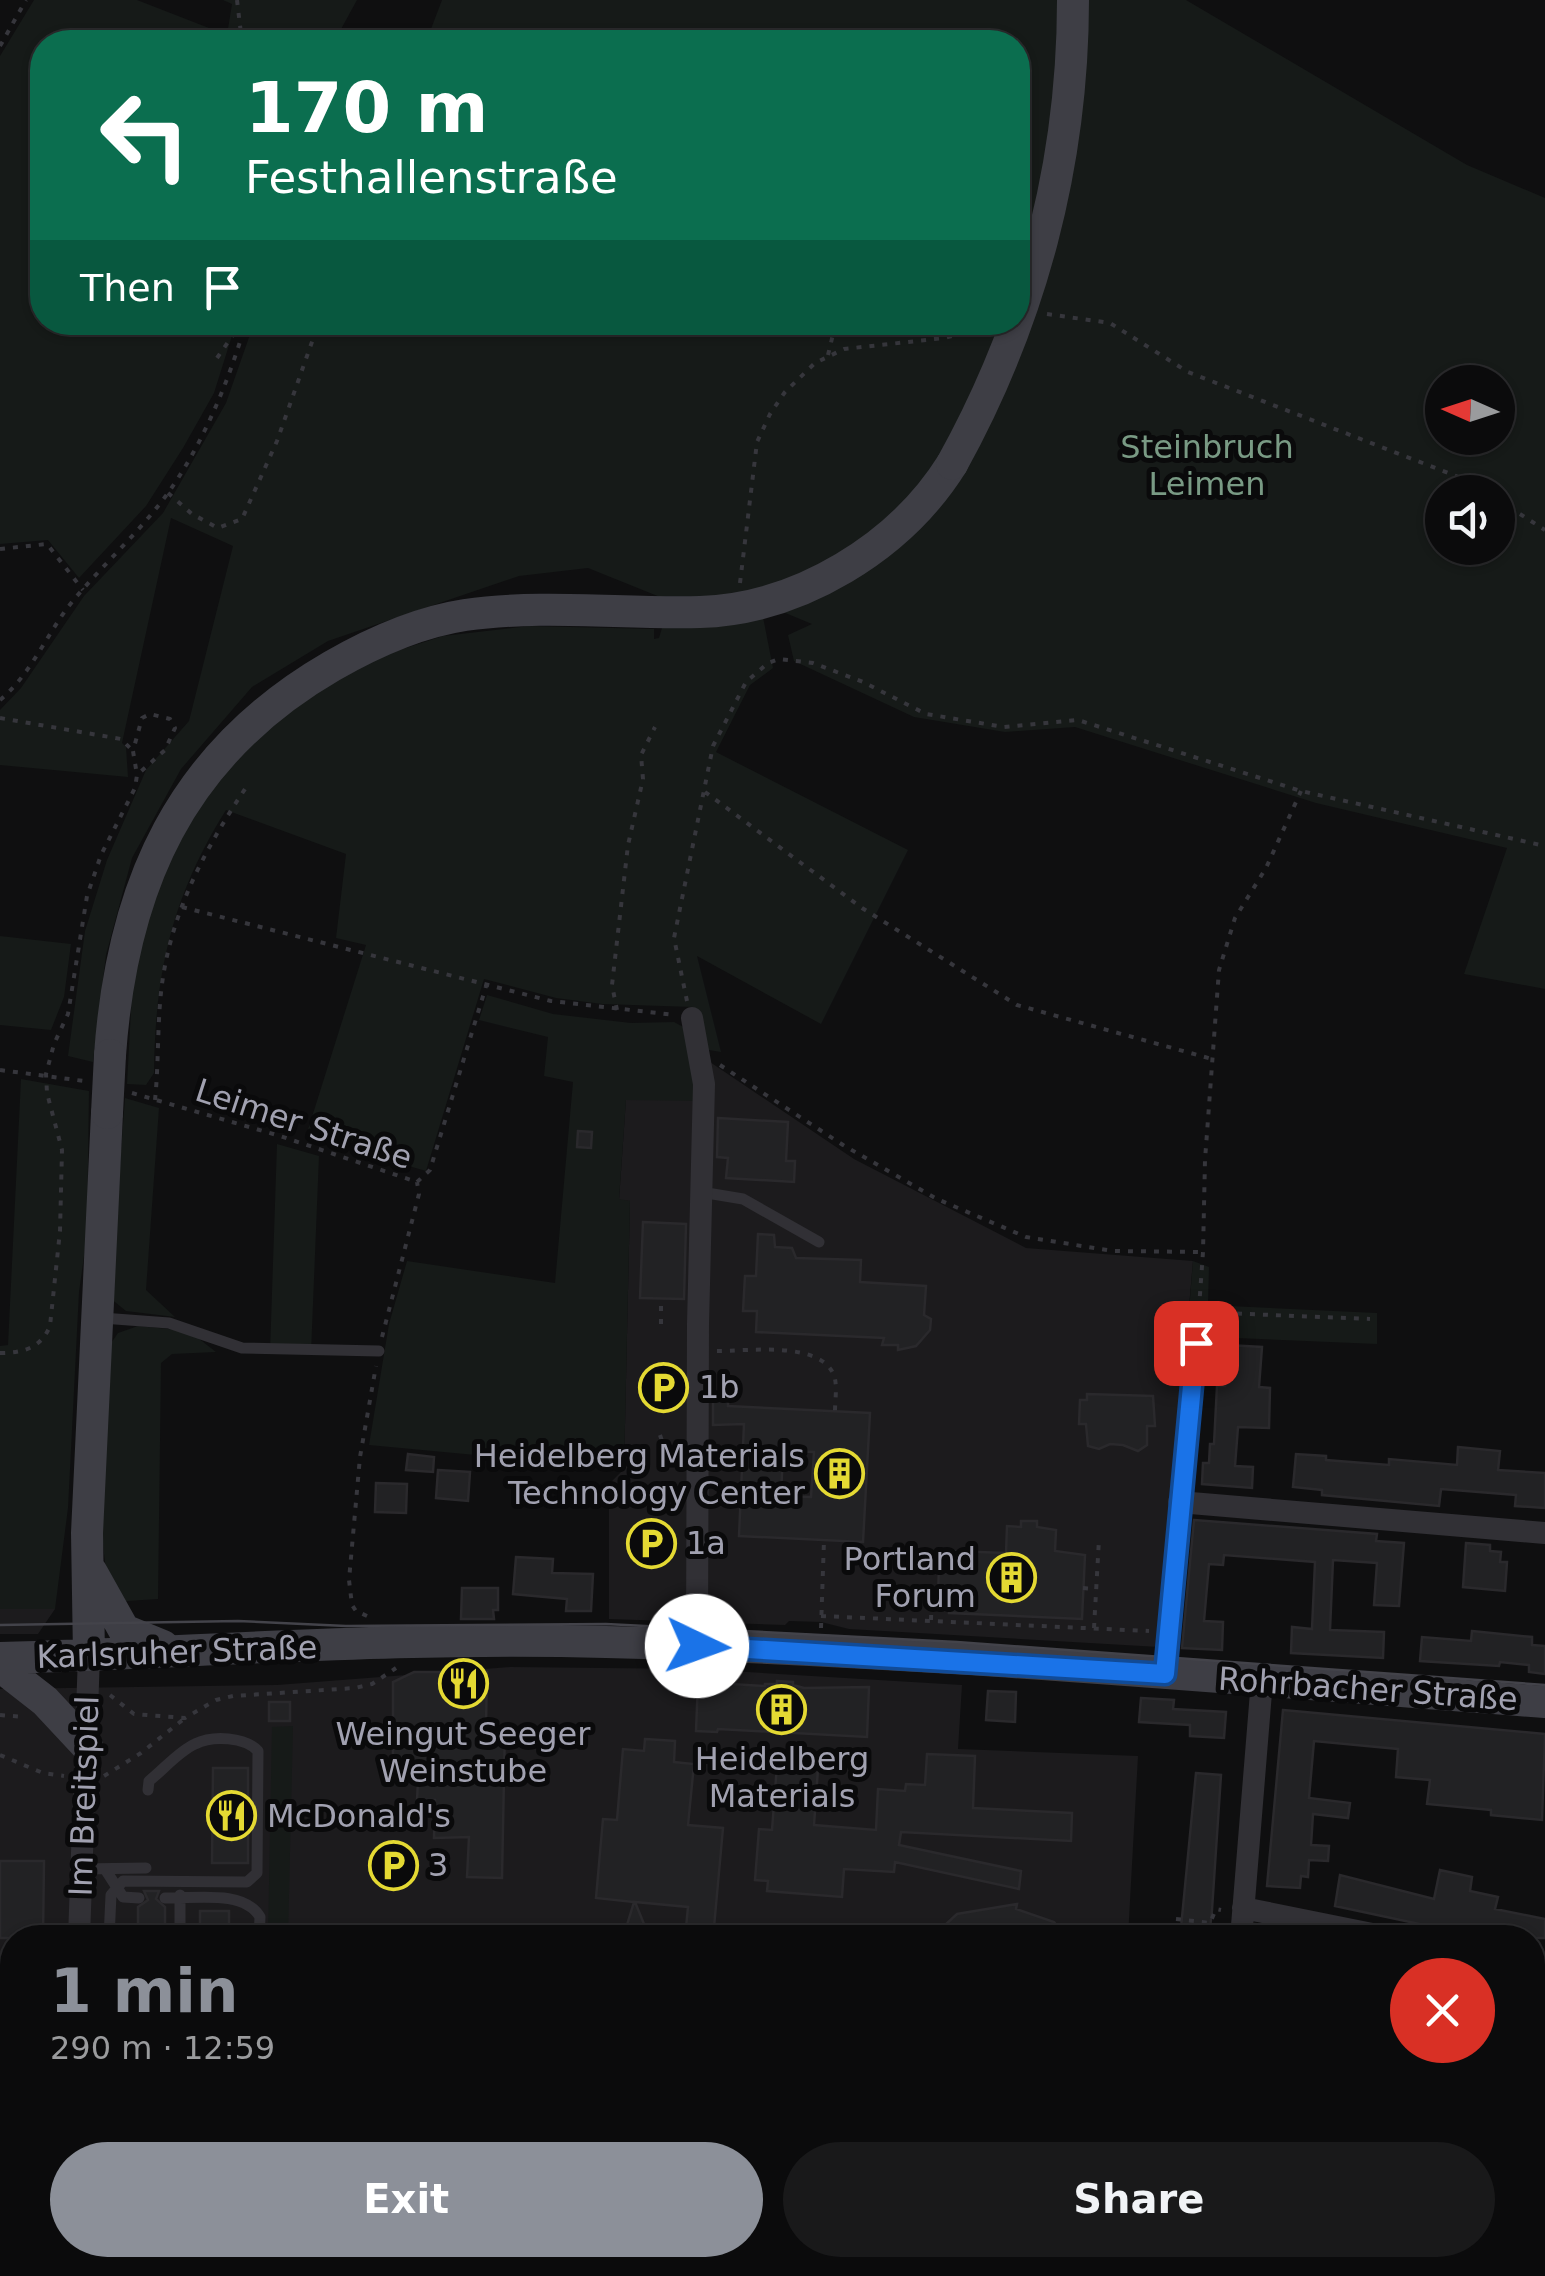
<!DOCTYPE html>
<meta charset="utf-8">
<style>
:root{--surface:#0b0b0c;--page:#19191a;--text:#f1f3f6;--muted:#9a9b9d;--line:#2b2b2d;--accent:#8c9099}
body{margin:0;font-family:"DejaVu Sans",sans-serif;background:var(--page);color:var(--text);height:100vh;display:flex;flex-direction:column;font-size:38px;white-space:nowrap}
*{box-sizing:border-box;margin:0}
p{font-size:32px;color:var(--muted)}
.icon{flex:none;width:55px;height:55px;fill:none;stroke:currentColor;stroke-width:2;stroke-linecap:round;stroke-linejoin:round}
.map{position:relative;flex:1;overflow:hidden}
.panel{position:absolute;left:0px;top:1925px;width:1545px;height:352px;display:flex;flex-direction:column;background:var(--surface);border-radius:40px 40px 0 0;box-shadow:0 2px 8px #0004,0 0 0 2px var(--line)}
.panel>*{flex:none}
.hud{position:absolute;left:30px;top:30px;width:1000px;height:305px;border-radius:40px;box-shadow:0 2px 8px #0004,0 0 0 2px var(--line);background:#0b6e4f;color:#fff;overflow:hidden}
.needle{width:65px;rotate:273deg}
.tools{position:absolute;left:1425px;top:365px;display:grid;gap:20px}
.tools a{display:grid;place-items:center;width:90px;height:90px;border-radius:50%;background:var(--surface);box-shadow:0 2px 8px #0004,0 0 0 2px var(--line);font-size:50px}
.pin{position:absolute;display:grid;place-items:center;width:85px;height:85px;color:#fff;margin:-42px;border-radius:20px;box-shadow:0 5px 15px #0006}
.me{position:absolute;width:110px;margin:-55px;rotate:93deg;stroke-linejoin:round;filter:drop-shadow(0 0 8px #0008)}
.turn{display:flex;align-items:center;gap:35px;height:210px;padding:0 50px;font-size:45px}
.turn .icon{width:130px;height:130px;stroke-width:2.5}
.turn b{display:block;font-size:70px;line-height:85px}
.then{display:flex;align-items:center;height:95px;padding:0 50px;background:#0003;gap:20px;font-size:38px}
.round{display:grid;place-items:center;flex:none;width:105px;height:105px;border-radius:52px;background:var(--page)}
.headline{display:flex;align-items:center;justify-content:space-between;height:170px;padding:0 50px}
h1{font-size:60px;font-weight:700;line-height:75px;color:var(--accent)}
.button{display:flex;gap:20px;margin-top:auto;padding:20px 50px}
.button a{flex:1;height:115px;border-radius:60px;background:var(--accent);color:#fff;font-size:40px;font-weight:700;line-height:115px;text-align:center}
.button a+a{background:var(--page);color:var(--text)}
.map>svg:first-child{display:block}
</style>
<div class="map">
<svg width="1545" height="2276" viewBox="0 0 1545 2276">
<rect width="100%" height="100%" fill="#0f0f10"/>
<!-- built -->
<path fill="#1c1b1d" d="M710 1062 854 1159 1026 1248 1193 1261 1159 1647 849 1629 821 1622 789 1621 785 1625 609 1619V1484L624 1469 630 1201 619 1200 626 1099Z
M0 1609H55L38 1634H0Z
M510 1667 696 1669 962 1685 958 1749 1138 1756 1128 1937 12 1938V2265H1109V2273L1145 2276H0V1689L277 1685Z
M1247 1921 1330 1937H1247Z
M1533 1977 1545 1979V2276H1298L1292 2265H1532Z"/>
<!-- green -->
<path fill="#161a18" fill-rule="evenodd" d="M34 0H137L227 35 232 4 223 0H357L334 42H42V322L236 323 214 393 183 448 146 506 79 578 48 540 0 544V56Z
M442 0H1186L1467 165 1545 198V989L1464 974 1507 848 1316 803 1075 727 1005 732 914 717 794 661 788 635 812 624 783 612 763 617 773 668 750 685 716 752 908 850 821 1024 697 956 721 1052 703 1049 693 1007 602 1004 556 998 484 979 426 1171 306 1136 366 945 336 938 346 854 226 810C172 896 155 973 154 1073L146 1085 127 1084 132 991 146 905 196 802 271 716 384 655 443 636 529 626 654 629V639L659 638 670 601 588 568 519 576 328 641 252 687 181 769 132 858 106 955 93 1062 68 1056 85 931 107 860 146 770 189 721 233 546 171 518 122 743 126 747 128 777 0 765V710L21 688 84 596 163 513 226 403 254 323 1018 322V42H426ZM1442 382H1498V438H1442ZM1442 492H1498V548H1442Z
M0 936 71 944 64 997 51 1030 0 1025Z
M487 995 553 1014 631 1023 674 1022 687 1029 696 1101 626 1100 619 1199 630 1201 624 1469 369 1445 389 1324 407 1261 555 1283 573 1082 544 1076 548 1037 479 1020Z
M21 1079 89 1091 87 1235 79 1292 68 1508 55 1609H0V1346L8 1345Z
M125 1098 159 1108 146 1290 175 1317 126 1311 110 1298Z
M277 1144 319 1156 311 1353 270 1352Z
M1193 1261 1209 1267 1208 1305 1377 1313V1344L1187 1336Z
M138 1326 189 1331 216 1352 172 1354 161 1363 158 1599 112 1602C93 1520 104 1433 107 1349L118 1333Z
M293 1726 288 1937H268L272 1727Z
M1229 2265H1264L1269 2276H1228Z"/>
<!-- building -->
<path fill="#222224" stroke="#2a292c" stroke-width="2.5" fill-rule="evenodd" d="M718 1118 788 1122 786 1161H795L794 1182 726 1178 728 1158 717 1157Z
M578 1131 592 1132 591 1148 577 1147Z
M643 1222 686 1224 684 1299 640 1298Z
M758 1234 774 1235 775 1247 792 1248 796 1258 861 1260 860 1282 926 1286 924 1315 931 1319 930 1330 916 1346 898 1350V1345H882L884 1338 756 1332 757 1311H743L745 1276H756Z
M1227 1345 1262 1347 1259 1387 1270 1388 1269 1428 1238 1427 1235 1466 1253 1467 1252 1488 1202 1484 1203 1463H1209L1210 1444H1214L1217 1386H1225Z
M713 1392H728V1406L870 1413 863 1542 739 1536 744 1424 713 1425ZM783 1451 814 1452 811 1497 781 1496Z
M1087 1394 1153 1396 1155 1426H1147V1445L1138 1451 1123 1445 1110 1444 1099 1449 1088 1446 1086 1424H1079L1080 1400H1087Z
M1458 1447 1500 1451 1498 1470 1545 1473V1508L1515 1506 1516 1495 1441 1489 1439 1506 1322 1495V1490L1293 1487 1296 1454 1326 1456V1460L1389 1465V1459L1457 1465Z
M408 1454 434 1457 433 1472 406 1470Z
M438 1470 470 1472 468 1501 436 1498Z
M376 1483 407 1484 406 1513 375 1512Z
M1194 1520 1377 1534 1376 1541 1404 1543 1399 1606 1374 1605 1377 1563 1333 1560 1330 1630 1384 1632 1383 1658 1291 1653 1292 1627 1312 1629 1315 1562 1224 1555 1223 1565 1209 1564 1204 1621 1223 1622 1222 1650 1182 1648Z
M1021 1521H1037V1527L1056 1530 1055 1551 1085 1555 1082 1619 949 1613 950 1598H938L939 1565H951L952 1551 1006 1553 1007 1526 1021 1527Z
M1466 1543 1490 1545V1551L1501 1552 1500 1562H1507L1505 1591 1463 1587Z
M516 1557 553 1559 552 1573 593 1574 591 1611H566L567 1599 513 1594Z
M462 1588H498V1610H493L494 1619H461Z
M1472 1631 1532 1637V1645L1545 1646V1674L1529 1672V1665L1500 1662 1499 1666 1420 1661 1422 1637 1471 1641Z
M414 1672H487L486 1725 505 1726 502 1878 467 1877 469 1837 434 1838 435 1800H417L418 1781H401L393 1775V1682Z
M777 1681 793 1682V1685L804 1688 869 1687 867 1737 718 1729 717 1732 696 1731 698 1682 765 1686V1684H777Z
M988 1691 1016 1692 1015 1722 986 1720Z
M1141 1698 1174 1700 1173 1709 1226 1712 1224 1738 1190 1736V1725L1139 1722Z
M269 1702H290V1721H269Z
M1283 1710 1545 1734 1542 1820 1491 1815V1810L1427 1804 1430 1780 1396 1777 1398 1749 1314 1741 1309 1798 1350 1803 1348 1818 1313 1814 1311 1845 1329 1846 1328 1861 1309 1860 1308 1877 1301 1876 1300 1888 1267 1886Z
M645 1739 675 1741 674 1762 694 1764 688 1825 723 1828 713 1938H685L688 1907 635 1902 646 1929 645 1938H623L634 1902 596 1898 603 1819 617 1820 623 1749 644 1751Z
M927 1754 975 1756 973 1808 1072 1813 1071 1841 901 1832 899 1845 1021 1871 1019 1889 895 1862 894 1872 844 1869 842 1897 767 1891 768 1881 755 1880 759 1829 772 1830 777 1765 818 1769 814 1825 876 1830 878 1789 905 1791 906 1784 925 1785Z
M213 1768H248V1863H212Z
M1196 1773 1221 1775 1212 1910 1209 1938H1180Z
M0 1861H44L43 1938H0Z
M1440 1870 1472 1877 1470 1891 1498 1897 1495 1909 1545 1919V1938H1485L1335 1906 1340 1875 1434 1899Z
M144 1891H159L156 1899 165 1907V1938H138V1907L148 1900Z
M1017 1904 1016 1909 1054 1922 1067 1938H931L957 1914Z
M200 1911H229V1938H200Z"/>
<g fill="none" stroke-linecap="round" stroke-linejoin="round">
<!-- path -->
<path stroke="#36363c" stroke-width="4" stroke-dasharray="5 8" stroke-linecap="butt" d="M237 0 242 42
M0 46 26 0
M1047 314 1110 323 1188 372 1456 476 1485 492
M828 355 836 322
M217 358 242 322
M168 493 192 514 218 528 242 519 277 441 319 322
M1498 500 1545 530
M0 549 47 544 83 590
M740 583 757 442 770 414 785 392 815 363 844 349 944 338 960 334 976 322
M0 700C30 675 45 638 68 607 98 569 136 536 165 497 202 447 229 381 246 322
M0 718 121 739 133 751
M705 792 862 908 1017 1005 1212 1059
M182 907 551 1001 675 1015
M687 1001 674 938 713 746 746 682 768 663 779 659 813 663 863 682 926 714 1004 727 1078 720 1301 791 1545 846
M617 1010 612 985 628 845 643 779 641 755 655 727
M720 1065 843 1145 937 1199 1026 1237 1113 1251 1203 1252
M0 1070 84 1081
M132 1093 280 1136 417 1182
M155 1100C159 1061 157 1022 162 984 172 910 206 847 247 786
M417 1182 430 1170 487 983
M1198 1312 1370 1319
M1198 1322 1203 1252 1205 1160 1219 970 1235 918 1266 868 1301 791
M661 1324V1299
M382 1337 419 1194 417 1182
M717 1351C749 1351 826 1340 835 1379 837 1389 835 1401 835 1411
M0 1353C23 1353 41 1348 50 1326L60 1231 62 1150 47 1093 46 1074 54 1044 68 1014 87 896 101 855 135 788 137 775 133 751 142 718 150 714 170 719 175 728 165 750 137 775
M660 1435 668 1459
M1083 1588 1096 1589
M367 1616 356 1611 352 1605 349 1580 360 1457 376 1366
M821 1616 1149 1631
M931 1620 932 1586
M821 1628 824 1540
M1094 1628 1099 1539
M110 1695 134 1714 185 1718 216 1700 233 1696 355 1688 372 1684 396 1668
M0 1715 25 1717
M0 1755 43 1773 64 1776
M104 1776 141 1753 185 1718
M1176 1919 1210 1923 1216 1909 1221 1910
M1532 2009 1539 2010 1532 2039"/>
<!-- service -->
<path stroke="#313035" stroke-width="11" d="M701 1192 743 1199 819 1242
M102 1318 169 1323 242 1348 379 1351
M81 1869 146 1868
M105 1869 123 1897 139 1898
M165 1898C193 1899 244 1889 260 1917L259 1938
M180 1931V1895
M109 1938 111 1895 123 1881 247 1882 257 1873 258 1751C245 1737 213 1735 195 1744 179 1751 163 1770 149 1781L148 1790
M75 2276 76 2265"/>
<!-- minor -->
<path stroke="#313035" stroke-width="22" d="M692 1018 704 1084 698 1324 697 1646
M1179 1502 1545 1533
M1165 1673 1196 1343
M1243 1908 1392 1938
M79 1938 89 1655
M1241 1938 1262 1680
M1532 1966 1545 1968
M0 2058 12 2054
M1532 2120 1545 2122
M1281 2265 1286 2276"/>
<!-- secondary -->
<path stroke="#3e3e45" stroke-width="32" d="M110 1055C122 886 180 754 332 666 372 643 419 622 465 615 544 604 621 614 700 612 799 609 900 547 952 464
M91 1571 124 1630 163 1646
M89 1655 87 1533 107 1113
M0 1658C202 1652 404 1636 606 1642 919 1650 1233 1679 1545 1702
M0 1666 45 1701 87 1746"/>
<!-- tram -->
<path stroke="#43434a" stroke-width="2.5" d="M0 1625 238 1621 346 1626 606 1624 957 1642 1545 1685"/>
<!-- secondary-bridge -->
<path stroke="#3e3e45" stroke-width="32" d="M952 464C1031 321 1073 164 1073 0
M107 1113 110 1055"/>
</g>
<g fill="none" stroke-linecap="round" stroke-linejoin="round">
<defs>
<path id="route" d="M697 1646 1165 1674 1196 1343"/>
</defs>
<!-- route casing -->
<use href="#route" stroke="#114b97" stroke-width="25"/>
<!-- route -->
<use href="#route" stroke="#1a73e8" stroke-width="18"/>
</g>
<!-- icons -->
<defs>
<symbol id="parking-ring" viewBox="-11 -11 22 22"><circle r="9.5" fill="#0a0a0b" stroke="#e4d933" stroke-width="1.5"/><path d="M-3.5-5.5H1a3.5 3.5 0 0 1 0 7H-1V5.5H-3.5ZM-1-3.4V-.6H.8a1.4 1.4 0 0 0 0-2.8Z" fill="#e4d933"/></symbol>
<symbol id="building-ring" viewBox="-11 -11 22 22"><circle r="9.5" fill="#0a0a0b" stroke="#e4d933" stroke-width="1.5"/><path d="M-4-6H4V6H1V3H-1V6H-4ZM-2.5-4.3h1.7v1.8h-1.7ZM.8-4.3h1.7v1.8H.8ZM-2.5-1h1.7V.8h-1.7ZM.8-1h1.7V.8H.8Z" fill="#e4d933"/></symbol>
<symbol id="restaurant-ring" viewBox="-11 -11 22 22"><circle r="9.5" fill="#0a0a0b" stroke="#e4d933" stroke-width="1.5"/><path d="M-5-6h1v4h1v-4h1v4h1v-4h1v5L-1.5 .5V6h-2V.5L-5-1ZM5-6V6H3V1.5H1.5Q1.5-4 5-6Z" fill="#e4d933"/></symbol>
</defs>
<g fill-rule="evenodd">
<use href="#parking-ring" x="636" y="1360" width="55" height="55"/>
<use href="#building-ring" x="812" y="1446" width="55" height="55"/>
<use href="#parking-ring" x="624" y="1516" width="55" height="55"/>
<use href="#building-ring" x="984" y="1550" width="55" height="55"/>
<use href="#restaurant-ring" x="436" y="1656" width="55" height="55"/>
<use href="#building-ring" x="754" y="1682" width="55" height="55"/>
<use href="#restaurant-ring" x="204" y="1788" width="55" height="55"/>
<use href="#parking-ring" x="366" y="1838" width="55" height="55"/>
</g>
<g text-anchor="middle" stroke-width="10" stroke-linejoin="round" paint-order="stroke">
<!-- park labels -->
<g font-size="32" fill="#799a84" stroke="#0a0a0b">
<text x="1207" y="458">Steinbruch<tspan x="1207" dy="37">Leimen</tspan></text>
</g>
<!-- street labels -->
<g font-size="32" fill="#a1a1b0" stroke="#0a0a0b">
<text transform="translate(304 1124) rotate(18)" y="11">Leimer Straße</text>
<text transform="translate(177 1652) rotate(-2)" y="11">Karlsruher Straße</text>
<text transform="translate(1368 1689) rotate(4)" y="11">Rohrbacher Straße</text>
<text transform="translate(84 1796) rotate(-88)" y="11">Im Breitspiel</text>
</g>
<!-- poi labels -->
<g font-size="32" fill="#a1a1b0" stroke="#0a0a0b" text-anchor="start">
<text x="699" y="1398">1b</text>
<text x="805" y="1467" text-anchor="end">Heidelberg Materials<tspan x="805" dy="37">Technology Center</tspan></text>
<text x="686" y="1554">1a</text>
<text x="976" y="1570" text-anchor="end">Portland<tspan x="976" dy="37">Forum</tspan></text>
<text x="463" y="1745" text-anchor="middle">Weingut Seeger<tspan x="463" dy="37">Weinstube</tspan></text>
<text x="782" y="1770" text-anchor="middle">Heidelberg<tspan x="782" dy="37">Materials</tspan></text>
<text x="267" y="1827">McDonald's</text>
<text x="428" y="1876">3</text>
</g>
</g>
</svg>
<div class="tools">
<a><svg class="needle" viewBox="-14 -14 28 28"><path d="M0-13l5 13h-10z" fill="#e53935"/><path d="M0 13l5-13h-10z" fill="#9a9b9d"/></svg></a>
<a><svg class="icon" aria-label="sound" viewBox="0 0 24 24"><path d="M4 9h4l5-4v14l-5-4H4zM17 9q2 3 0 6"/></svg></a>
</div>
<div class="pin" style="left:1196px;top:1343px;background:#d93025"><svg class="icon" aria-label="arrive" viewBox="0 0 24 24"><path d="M6 21V4h12l-3 4 3 4H6"/></svg></div>
<svg class="me" style="left:697px;top:1646px" viewBox="-20 -20 40 40"><circle r="19" fill="#fff"/><path d="M0-13L10 11 0 6-10 11z" fill="#1a73e8"/></svg>
<div class="hud">
<div class="turn"><svg class="icon" aria-label="left" viewBox="0 0 24 24"><path d="M17 20v-9H6M10 6l-5 5 5 5"/></svg><div><b>170 m</b>Festhallenstraße</div></div>
<div class="then">Then<svg class="icon" aria-label="arrive" viewBox="0 0 24 24"><path d="M6 21V4h12l-3 4 3 4H6"/></svg></div>
</div>
<section class="panel">
<div class="headline"><div><h1>1 min</h1><p>290 m · 12:59</p></div><a class="round" style="background:#d93025;color:#fff"><svg class="icon" aria-label="close" viewBox="0 0 24 24"><path d="M6 6l12 12M18 6L6 18"/></svg></a></div>
<div class="button"><a>Exit</a><a>Share</a></div>
</section>
</div>
